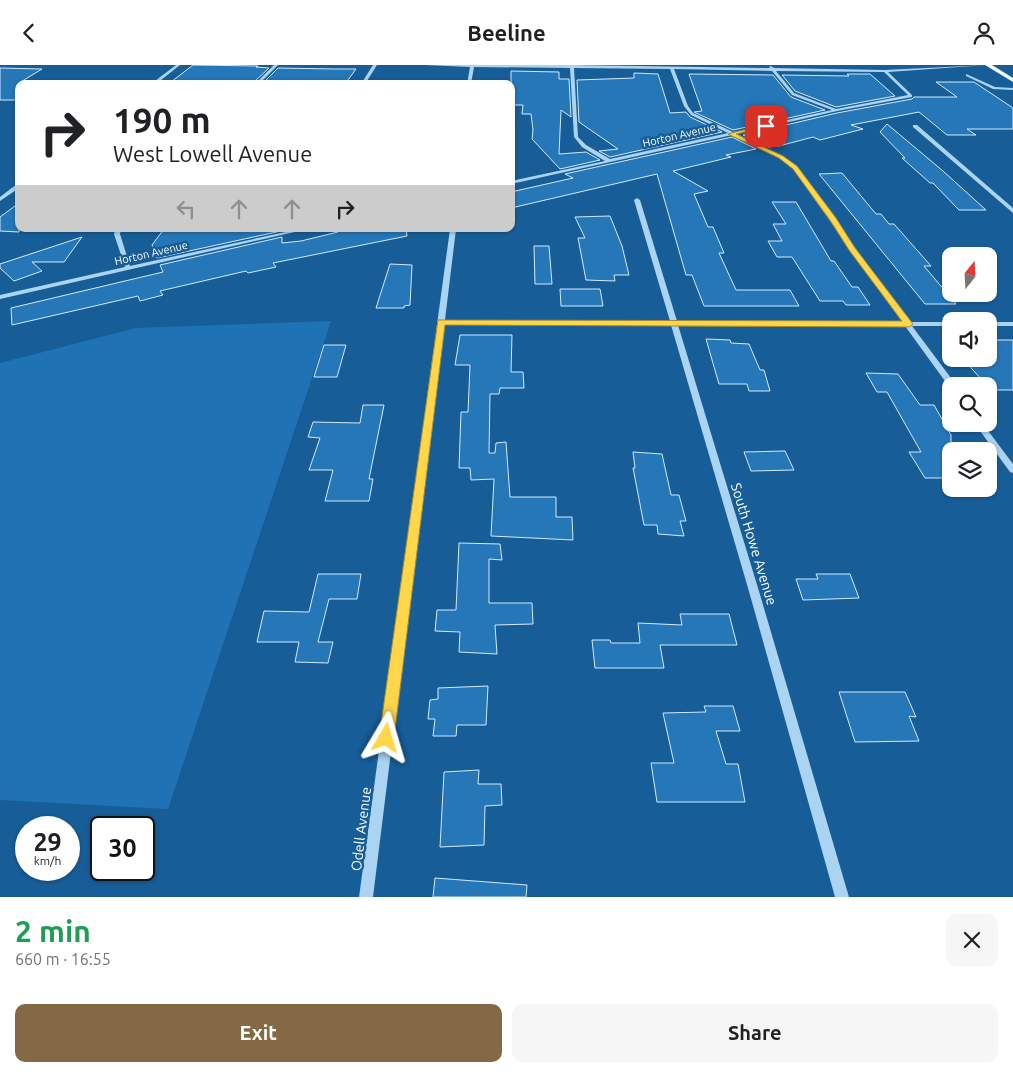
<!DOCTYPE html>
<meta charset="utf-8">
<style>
:root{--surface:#fff;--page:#f6f6f6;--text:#202124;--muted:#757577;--accent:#846a44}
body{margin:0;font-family:Ubuntu,sans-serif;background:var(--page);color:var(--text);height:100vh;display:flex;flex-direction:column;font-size:19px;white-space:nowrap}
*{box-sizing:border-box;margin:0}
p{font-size:16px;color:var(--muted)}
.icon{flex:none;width:28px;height:28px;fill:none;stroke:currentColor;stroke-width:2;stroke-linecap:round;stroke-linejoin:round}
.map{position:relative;height:832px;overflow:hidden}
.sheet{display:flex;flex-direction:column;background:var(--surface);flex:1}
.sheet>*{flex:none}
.top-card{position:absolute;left:15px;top:15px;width:500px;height:152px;border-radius:10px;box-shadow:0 1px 4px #0004;background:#fff;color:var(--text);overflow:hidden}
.needle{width:32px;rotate:18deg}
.controls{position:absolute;left:942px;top:182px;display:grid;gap:10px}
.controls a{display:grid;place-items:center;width:55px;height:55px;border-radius:10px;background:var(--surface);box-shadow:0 1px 4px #0004;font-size:25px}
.speed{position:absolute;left:15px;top:751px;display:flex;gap:10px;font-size:25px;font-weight:700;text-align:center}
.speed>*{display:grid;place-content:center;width:65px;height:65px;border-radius:50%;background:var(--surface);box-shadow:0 1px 4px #0004;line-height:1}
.speed small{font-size:12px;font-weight:400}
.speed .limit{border:2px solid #111;border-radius:8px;background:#fff;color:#111}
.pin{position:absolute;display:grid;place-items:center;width:42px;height:42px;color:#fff;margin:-21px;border-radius:10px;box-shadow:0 2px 8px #0006}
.me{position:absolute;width:55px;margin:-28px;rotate:7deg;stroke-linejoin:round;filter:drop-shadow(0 0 4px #0008)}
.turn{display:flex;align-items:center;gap:18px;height:105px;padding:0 15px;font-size:22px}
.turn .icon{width:65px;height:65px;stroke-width:2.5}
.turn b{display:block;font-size:35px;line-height:42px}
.lanes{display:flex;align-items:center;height:48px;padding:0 15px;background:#0003;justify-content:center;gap:25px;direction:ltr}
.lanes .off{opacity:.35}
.round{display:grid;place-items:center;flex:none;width:52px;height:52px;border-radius:10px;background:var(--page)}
.summary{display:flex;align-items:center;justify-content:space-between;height:85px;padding:0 15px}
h1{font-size:30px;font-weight:600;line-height:38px;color:#1e9e55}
.button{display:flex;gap:10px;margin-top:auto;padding:10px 15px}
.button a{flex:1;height:58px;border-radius:10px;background:var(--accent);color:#fff;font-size:20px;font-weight:600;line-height:58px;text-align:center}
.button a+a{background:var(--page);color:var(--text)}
header{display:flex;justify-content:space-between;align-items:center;height:65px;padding:0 15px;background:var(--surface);font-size:22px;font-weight:600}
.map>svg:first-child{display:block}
</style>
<header><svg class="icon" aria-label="back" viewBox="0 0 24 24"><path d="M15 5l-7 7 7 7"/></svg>Beeline<svg class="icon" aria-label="person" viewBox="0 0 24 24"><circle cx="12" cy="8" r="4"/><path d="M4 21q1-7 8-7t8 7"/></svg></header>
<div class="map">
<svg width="1013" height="832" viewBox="0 0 1013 832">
<rect width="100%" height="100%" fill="#175e99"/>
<!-- green -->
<path fill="#1f72b3" d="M331 256 168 744 0 735V298L136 263Z"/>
<!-- building -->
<path fill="#2577b8" stroke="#d3eafc" d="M193 0 258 1 256 2 269 3 254 17H171Z
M0 3 42 4 19 18V35H0Z
M278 3 334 4H356L345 19 263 18Z
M511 6 559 7V14H569L571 52 561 45 559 89 586 87 600 95 560 104 532 74 533 65 531 49H522L523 40H511Z
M634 8 658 9 670 48 686 47 690 52 722 67 610 92 599 86 618 84 579 57 577 15 634 13Z
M689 9 773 10 791 32 825 45 733 65 694 47 702 46Z
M847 9H870L895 31 836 42 795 26 782 10 849 11Z
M936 17H974L1013 43V64H967L976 70H947L919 47 851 60 863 64 820 75 813 72 779 81 768 82 743 70 837 48 912 34 914 32H957Z
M887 59 943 106 986 145H959L933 118H930L902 93H905L880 67Z
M732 72 756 84 726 90 731 92 673 106 708 126 694 129 708 162H713L724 188H719L736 225H790L799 241H704L692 210H686L657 109 511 143V127L573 113 565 109Z
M842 108 876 149H881L889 159H894L931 201H924L956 239H925L819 109Z
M772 137H796L831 196H834L852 222H858L870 240H846L843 236H820L792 192H777L768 176H782L773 159H786Z
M19 138V167L0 166V152Z
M610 151 622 181 629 210H614L615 216 586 215 578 173H585L575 152Z
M164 164H281V166L157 193 152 180Z
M335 164H406L407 171 273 198 276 202 248 208 246 206 160 226 163 230 140 236 138 231 12 260 11 243 163 207 160 200 282 172V178L301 176 338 167Z
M82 172 64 197H32L42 206 14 216 0 203V199Z
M534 181H549L552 219H535Z
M390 199 412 200 410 240 404 241V243H376Z
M560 224H600L603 241H561Z
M460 270H512L511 307H523L524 323H500L499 329H490L489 388H495L496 378 506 377 510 432H556V452H572L573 475 491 471 494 414 471 415 470 403H459L461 347H468L470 300H455Z
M706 274 730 275 731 278 749 279 760 305H764L770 326H749L747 319H719Z
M989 275H1013V325H991L963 294H989Z
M324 280H346L337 312H314Z
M866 308 898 309 920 340H934L951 370V413H925L909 387H921L887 327H877Z
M363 340H384L369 414H373L369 436H325L333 405H309L320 373 308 372 313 357 360 358Z
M785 386 794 405 751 406 744 387Z
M633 387 662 389 671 430H679L686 456H680L684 471 658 469 657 460H644L633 403H635Z
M459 478 500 479 502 495 489 494V538H532L533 559 495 560 497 589 459 587 460 567 435 566 437 545H456Z
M318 509H361L357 534H329L318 577H333L328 598 295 597 299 577H257L264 546 309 547Z
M816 509H850L859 533 803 535 796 514H818Z
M680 549H729L737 580H660L664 603H595L592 575H610L611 578H640L638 558 682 560Z
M488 621 486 660H457L456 671H433L435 654H428L430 635 438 634V623Z
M839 627H905L916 652 909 651 919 676 855 677Z
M704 641H733L740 666H716L726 699H738L745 737H657L651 698H674L663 648 706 647Z
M479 705 478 719H501L502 740 485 741 484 780 440 782 444 707Z
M435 813 527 820 526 832H433Z"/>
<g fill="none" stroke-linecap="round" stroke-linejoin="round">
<!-- minor -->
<path fill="#abd3f2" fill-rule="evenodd" d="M176 0H180L156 19H151Z
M274 0H278L259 19H255Z
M373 0H377L365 19H361Z
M425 0H574L770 3 769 2 771 1 774 3 885 5 987 0 888 7 912 30V32L837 46 737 69 783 91 797 102 909 257H951V261H912L957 321H951L950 323 905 261 678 260 758 523 849 832H835L748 523 671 260 444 259 373 832H359L450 164H456L445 255 670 256 634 135 637 133 640 135 677 256 902 257 793 104 779 93 732 70 511 119V116L605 96 582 82 574 72 570 3 474 2 471 19H467L470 2ZM574 3 670 4 684 41 691 50 728 68 610 94 586 80 578 72ZM674 4 772 6 792 30 832 45 733 67 693 48 688 41ZM776 6 884 7 908 30 836 44 794 28Z
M966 9 995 22 1013 23V25L993 24 966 11Z
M913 60H917L1013 143V148L913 62Z
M17 119H19V123L0 136V132Z
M115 164H121L120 169 130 201 299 164H308L0 234V230L125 202 114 169Z
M989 257H1013V261H989Z
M975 359H983L1013 399V408L1010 407Z"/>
<!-- major -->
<path fill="#f6fbff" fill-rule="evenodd" d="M985 0H992L1013 13V17Z"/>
</g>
<!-- route -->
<path fill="#ffd54a" stroke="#a68a30" d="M766 59 768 62 736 69 783 91 797 101 836 153 855 183 913 259 909 262 445 260 394 673 392 679 386 681 381 679 379 673 438 255 902 256 849 185 830 155 793 104 779 93 728 69Z"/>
<g text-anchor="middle" stroke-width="5" stroke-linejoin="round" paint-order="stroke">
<!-- far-street labels -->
<g font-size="11" fill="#fff" stroke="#175e99">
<text transform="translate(679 70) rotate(-13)" y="4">Horton Avenue</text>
<text transform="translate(151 188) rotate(-13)" y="4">Horton Avenue</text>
</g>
<!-- street labels -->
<g font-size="14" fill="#fff" stroke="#175e99">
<text transform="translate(754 479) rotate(73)" y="5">South Howe Avenue</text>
<text transform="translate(361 764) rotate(-83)" y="5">Odell Avenue</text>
</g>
</g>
</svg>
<div class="controls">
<a><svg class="needle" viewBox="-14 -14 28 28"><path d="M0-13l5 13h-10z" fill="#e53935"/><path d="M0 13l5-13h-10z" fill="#757577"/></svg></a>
<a><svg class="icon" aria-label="sound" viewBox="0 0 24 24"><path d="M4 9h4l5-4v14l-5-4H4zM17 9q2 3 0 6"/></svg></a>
<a><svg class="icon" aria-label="search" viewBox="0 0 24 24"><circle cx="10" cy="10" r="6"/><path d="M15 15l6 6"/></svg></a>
<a><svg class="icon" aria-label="layers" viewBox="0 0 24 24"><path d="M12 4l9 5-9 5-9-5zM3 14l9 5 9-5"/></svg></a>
</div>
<div class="speed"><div>29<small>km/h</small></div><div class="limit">30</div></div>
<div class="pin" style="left:766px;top:61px;background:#d93025"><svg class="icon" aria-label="arrive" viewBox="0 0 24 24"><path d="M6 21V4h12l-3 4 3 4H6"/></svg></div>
<svg class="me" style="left:386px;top:673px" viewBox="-20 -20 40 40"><path d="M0-17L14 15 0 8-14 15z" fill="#ffd54a" stroke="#fff" stroke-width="4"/></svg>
<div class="top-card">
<div class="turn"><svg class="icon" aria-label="right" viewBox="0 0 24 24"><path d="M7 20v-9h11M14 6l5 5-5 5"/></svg><div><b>190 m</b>West Lowell Avenue</div></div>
<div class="lanes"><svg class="icon off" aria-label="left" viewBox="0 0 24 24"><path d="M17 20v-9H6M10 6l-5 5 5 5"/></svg><svg class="icon off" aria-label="ahead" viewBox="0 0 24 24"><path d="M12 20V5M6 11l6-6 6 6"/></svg><svg class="icon off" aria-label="ahead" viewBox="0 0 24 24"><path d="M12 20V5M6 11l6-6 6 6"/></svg><svg class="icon" aria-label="right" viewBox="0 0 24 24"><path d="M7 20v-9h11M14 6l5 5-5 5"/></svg></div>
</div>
</div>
<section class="sheet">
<div class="summary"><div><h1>2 min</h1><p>660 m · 16:55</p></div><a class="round"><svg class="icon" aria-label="close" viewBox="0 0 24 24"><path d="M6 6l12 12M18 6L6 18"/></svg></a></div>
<div class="button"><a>Exit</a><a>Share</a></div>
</section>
